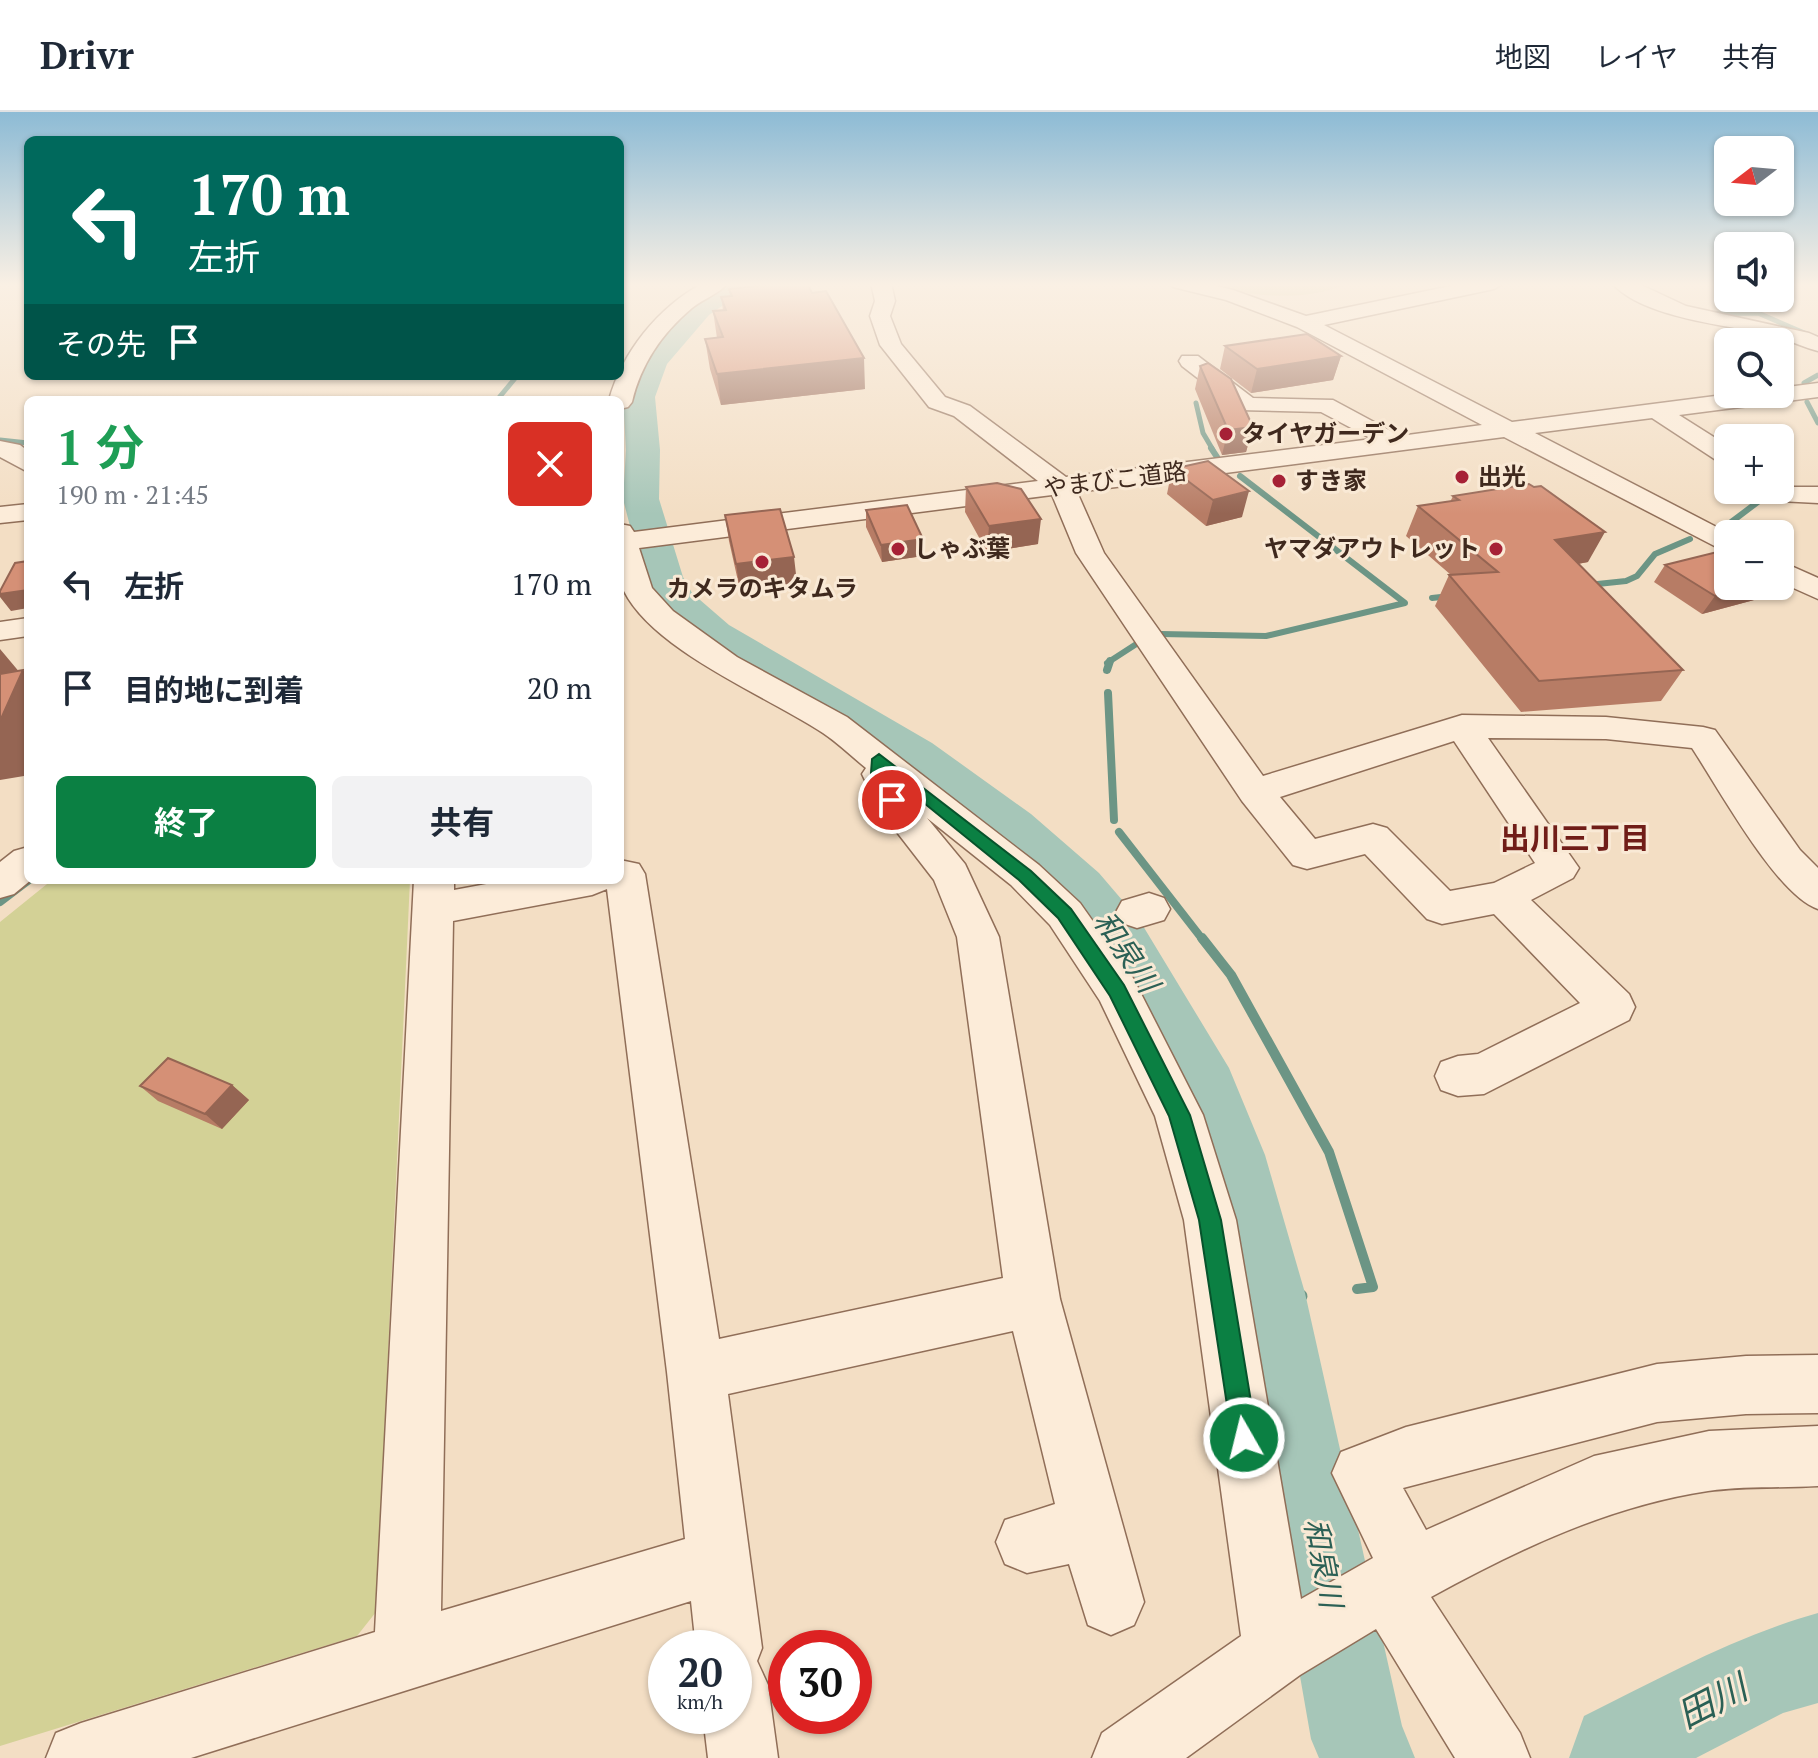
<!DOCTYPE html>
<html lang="ja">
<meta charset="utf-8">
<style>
:root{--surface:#fff;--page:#f2f2f3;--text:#1f2937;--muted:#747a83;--line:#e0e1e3;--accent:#0b8043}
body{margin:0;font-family:"PT Serif","Noto Sans JP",serif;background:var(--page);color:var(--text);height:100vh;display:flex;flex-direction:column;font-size:30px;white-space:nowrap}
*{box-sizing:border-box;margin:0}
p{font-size:26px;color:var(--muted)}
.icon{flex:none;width:44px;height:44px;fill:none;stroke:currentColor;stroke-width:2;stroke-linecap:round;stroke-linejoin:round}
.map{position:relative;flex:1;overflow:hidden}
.side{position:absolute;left:24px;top:284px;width:600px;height:488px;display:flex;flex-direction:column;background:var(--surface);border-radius:12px;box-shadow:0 2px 6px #0004}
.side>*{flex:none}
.top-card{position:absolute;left:24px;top:24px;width:600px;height:244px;border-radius:12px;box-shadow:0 2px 6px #0004;background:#00695c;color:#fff;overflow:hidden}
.needle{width:52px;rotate:254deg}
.tools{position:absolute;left:1714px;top:24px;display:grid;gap:16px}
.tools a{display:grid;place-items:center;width:80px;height:80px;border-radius:12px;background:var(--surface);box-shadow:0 2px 6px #0004;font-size:40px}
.speed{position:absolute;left:648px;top:1518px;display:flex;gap:16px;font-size:40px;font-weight:700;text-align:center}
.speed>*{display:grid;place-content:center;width:104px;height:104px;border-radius:50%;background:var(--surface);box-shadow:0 2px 6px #0004;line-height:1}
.speed small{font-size:20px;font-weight:400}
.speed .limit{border:12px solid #d22;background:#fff;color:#111}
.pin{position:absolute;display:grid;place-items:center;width:68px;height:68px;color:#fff;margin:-34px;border:4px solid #fff;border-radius:50%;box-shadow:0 2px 8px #0007}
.me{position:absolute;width:88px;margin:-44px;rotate:352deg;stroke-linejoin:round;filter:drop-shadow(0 0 6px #0008)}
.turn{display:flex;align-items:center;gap:28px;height:168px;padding:0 32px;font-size:36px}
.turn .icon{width:104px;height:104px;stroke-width:2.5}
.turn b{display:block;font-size:56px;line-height:68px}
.then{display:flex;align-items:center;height:76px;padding:0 32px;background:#0003;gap:16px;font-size:30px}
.round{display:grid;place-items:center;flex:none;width:84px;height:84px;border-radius:12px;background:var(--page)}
.overview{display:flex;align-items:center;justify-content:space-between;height:136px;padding:0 32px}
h1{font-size:48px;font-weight:700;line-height:60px;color:#1e9e55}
.action{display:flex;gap:16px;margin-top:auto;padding:16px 32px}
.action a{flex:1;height:92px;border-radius:12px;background:var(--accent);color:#fff;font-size:32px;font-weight:700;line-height:92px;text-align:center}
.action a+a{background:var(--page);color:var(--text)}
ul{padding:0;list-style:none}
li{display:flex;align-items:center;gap:24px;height:104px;padding:0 32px}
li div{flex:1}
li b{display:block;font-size:30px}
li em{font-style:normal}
header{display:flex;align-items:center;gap:48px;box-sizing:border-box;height:112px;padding:0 40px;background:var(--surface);border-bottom:2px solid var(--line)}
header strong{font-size:38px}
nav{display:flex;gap:44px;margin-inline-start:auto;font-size:28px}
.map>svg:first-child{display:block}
</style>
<header>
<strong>Drivr</strong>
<nav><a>地図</a><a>レイヤ</a><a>共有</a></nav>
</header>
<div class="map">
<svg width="1818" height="1646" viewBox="0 0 1818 1646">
<rect width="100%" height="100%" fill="#f3dec4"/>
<!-- green -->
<path fill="#d3d196" d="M1202 171H1352C1299 191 1256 185 1202 171Z
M52 768H410L376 1500 357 1524 0 1634V810Z"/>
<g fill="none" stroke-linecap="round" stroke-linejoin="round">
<!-- stream-far4 -->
<path stroke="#6c9585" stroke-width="5" d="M1716 202 1758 201 1818 227
M1804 271 1818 263
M497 288 517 264
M1807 290 1818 311
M1196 291 1203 321 1213 338
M0 328 28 331"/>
<!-- stream-far3 -->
<path stroke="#6c9585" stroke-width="6" d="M1211 336 1217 345
M1726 414 1771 380
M1588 473 1626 469 1637 464 1655 442 1690 427
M1432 486 1450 484
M1161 522 1266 524 1405 491 1240 364
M1107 551 1141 529"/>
<!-- stream-far2 -->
<path stroke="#6c9585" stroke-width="8" d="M1107 558 1110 549
M1108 581 1114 708
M1119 720 1203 828
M0 790 29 768"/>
<!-- stream-far1 -->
<path stroke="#6c9585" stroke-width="10" d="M1202 826 1231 863 1329 1040 1373 1175 1357 1177
M1269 1181 1301 1184"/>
<!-- stream -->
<path stroke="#6c9585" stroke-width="13" d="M1291 1183 1301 1184"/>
<!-- river -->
<path fill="#a6c6b8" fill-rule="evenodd" d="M723 171H755L709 203 667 252 655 285 660 338 659 387 683 465 692 481 729 513 932 631 1031 702 1099 761 1140 809 1229 956 1265 1043 1305 1181 1402 1614 1415 1646H1319L1311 1627 1233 1181 1199 1043 1178 982 1100 839 1061 789 995 728 898 653 699 531 662 497 643 465 623 387 626 338 623 285 630 263 644 242 689 191Z
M1818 1501V1591L1783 1601 1696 1646H1569L1584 1604C1661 1566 1735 1524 1818 1501Z"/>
<defs>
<path id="minor" d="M703 171H728C719 182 703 187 692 196 662 221 641 252 632 290L628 295 620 297V288H609C622 241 657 196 703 171Z
M871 171H891L895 189 890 204 901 232 945 285 970 294 1066 365 1372 327 1321 300 1239 298 1182 254 1179 249 1182 244H1198L1253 286 1333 288 1400 324 1482 313 1297 215 1226 188 1173 175 1170 171H1205L1233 178 1306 204 1465 171H1504L1494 177 1324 213 1512 310 1731 282H1780V276L1818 271V285L1679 303 1728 334V353L1719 350 1652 306 1535 321 1730 422 1728 441 1504 325 1077 380 1104 441 1263 664 1462 603 1606 605 1703 615 1715 618 1800 738 1818 756V797C1777 784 1718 675 1692 636L1606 627 1488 626 1579 756 1573 766 1531 788 1629 882 1635 895 1629 908 1484 982 1458 984 1441 978 1435 964 1441 950 1458 944 1478 942 1580 891 1494 802 1442 812 1427 807 1365 742 1307 757 1293 753 1242 689 1076 441 1052 383 639 436 652 476 673 499 737 545 847 605 1039 753 1080 791 1133 866 1203 1003 1236 1108 1301 1487 1373 1446 1332 1361 1341 1340 1406 1315 1657 1252 1746 1244 1818 1243V1301L1746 1302 1657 1310 1403 1376 1426 1418 1594 1344 1709 1319 1818 1314V1374C1782 1376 1744 1374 1708 1379 1609 1394 1518 1437 1431 1485L1520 1621 1530 1646H1455L1376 1517 1300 1563 1186 1646H1092L1102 1621 1241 1524 1184 1108 1155 1004 1100 889 1050 813 1011 773 927 706 965 752 999 825 1060 1187 1144 1490 1134 1513 1111 1523 1088 1513 1069 1452 1027 1461 1005 1452 996 1430 1005 1408 1055 1392 1013 1219 728 1282 762 1536 757 1549 768 1573 778 1646H708L703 1604H734V1536H696L691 1489 191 1646H46L56 1621 81 1611 375 1520 414 768H454V778L508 768H620V748L639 752 645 762 719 1227 1003 1166 957 825 934 768 879 697 862 662 866 656C851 644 838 631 823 621 767 584 654 539 624 479 614 461 620 431 620 412L630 414 634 420 1038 369 954 304 929 295 880 233 870 204 875 189ZM1454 629 1535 751 1494 771 1450 779 1387 716 1373 712 1315 727 1280 685ZM607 777 667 1260 685 1427 441 1499 453 809 592 783Z
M1612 171H1637L1686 194 1809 221 1818 225V239C1802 235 1787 227 1771 223 1728 213 1642 206 1612 171Z
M0 329 20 333 28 339V360L0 345Z
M1780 370 1794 375H1818V391L1779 389 1767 378H1780Z
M28 392V408L0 411V395Z
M1780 449 1818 466V487L1780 470Z
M28 506V524L0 528V510Z
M28 735V768H31L14 782 0 786V750L14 739Z
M1149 781 1164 786 1170 797 1164 808 1137 816 1122 811 1116 800 1122 789Z"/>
</defs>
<!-- minor casing -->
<use href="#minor" stroke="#906e58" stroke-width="3"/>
<!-- minor -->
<use href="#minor" fill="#fcecd9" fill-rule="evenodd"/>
</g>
<!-- wall -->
<path fill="#b77c65" d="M729 177 865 277 721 293 710 257 705 227 717 226 713 199 723 198 721 185 730 184Z
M1225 234 1341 244 1333 268 1251 281 1220 257Z
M1200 254 1253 315 1246 340 1222 343 1195 277Z
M1172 357 1242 405 1206 414 1167 382Z
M966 375 1038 432 987 440 965 400Z
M1453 384 1588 450 1578 452 1683 558 1661 589 1521 600 1435 494 1449 463H1451L1406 424 1418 394 1450 390Z
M866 398 923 444 882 450 866 415Z
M725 403 797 471 740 478 729 429Z
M1665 453 1754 488 1702 502 1654 470Z
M232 973 249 988 222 1017 158 989 140 974Z"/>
<!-- shaded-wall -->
<path fill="#956553" d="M1341 244 1333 268 1251 281 1257 257Z
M864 246 865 277 721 293 717 262Z
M1253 315 1246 340 1222 343 1228 318Z
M1249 379 1242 405 1206 414 1213 388Z
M1041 407 1038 432 987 440 989 414Z
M1605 420 1588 450 1538 459 1555 428Z
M923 427V444L882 450 881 433Z
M794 445 797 471 740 478 736 452Z
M1755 474H1765L1754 488 1702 502 1715 484Z
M28 478V496L11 499 0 485V482Z
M0 537 21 562 23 558 28 564V654L24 664 0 668Z
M232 973 249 988 222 1017 205 1002Z"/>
<!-- building -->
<path fill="#d59076" stroke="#956553" stroke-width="2" d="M782 171H807L812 181 826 179 864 246 717 262 705 227 723 225 713 199 726 198 721 185 732 184 729 177Z
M1307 222 1341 244 1257 257 1225 234Z
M1208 251 1231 267 1253 315 1228 318 1200 254Z
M1208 349 1249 379 1213 388 1172 357Z
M997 371 1021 377 1041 407 989 414 966 375Z
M1529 372 1534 375 1541 374 1605 420 1555 428 1683 558 1539 569 1449 463 1498 460 1418 394 1459 388 1453 384Z
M907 393 923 427 881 433 866 398Z
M780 397 794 445 736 452 725 403Z
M1717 440 1728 447V474H1755L1715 484 1665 453Z
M28 449V478L0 482V479L15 451Z
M23 558 0 609V562Z
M168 946 232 973 205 1002 140 974Z"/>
<!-- sky -->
<linearGradient id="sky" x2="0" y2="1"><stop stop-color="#8dbbd5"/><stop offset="0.43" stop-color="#faf0e4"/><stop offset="1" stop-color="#faf0e4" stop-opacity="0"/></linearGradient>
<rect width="1818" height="402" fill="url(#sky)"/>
<!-- route -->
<path fill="#0b8043" stroke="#07532c" stroke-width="2" d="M879 642 1031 759 1071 797 1124 873 1190 1003 1221 1108 1257 1326 1253 1335 1244 1339 1235 1335 1232 1326 1199 1108 1169 1004 1110 884 1058 806 1019 768 887 661 900 688 898 692H886L871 661 872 647Z"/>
<!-- markers -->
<g fill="#a62136" stroke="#f9e9d5" stroke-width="3">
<circle cx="1226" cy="322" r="8"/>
<circle cx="1462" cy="365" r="8"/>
<circle cx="1279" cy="369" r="8"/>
<circle cx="898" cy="437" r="8"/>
<circle cx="1496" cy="437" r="8"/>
<circle cx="762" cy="450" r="8"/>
</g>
<g text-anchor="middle" stroke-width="6" stroke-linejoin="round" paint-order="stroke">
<!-- far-poi labels -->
<g font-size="24" font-weight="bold" fill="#3f291e" stroke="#f9e9d5" text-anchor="start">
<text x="1242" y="330">タイヤガーデン</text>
<text x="1478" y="373">出光</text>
<text x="1295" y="377">すき家</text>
<text x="914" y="445">しゃぶ葉</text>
<text x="1480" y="445" text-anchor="end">ヤマダアウトレット</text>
<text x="762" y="485" text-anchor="middle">カメラのキタムラ</text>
</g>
<!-- far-street labels -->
<g font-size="24" fill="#3f291e" stroke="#f9e9d5">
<text transform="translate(1115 368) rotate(-7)" y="8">やまびこ道路</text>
</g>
<!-- neighbourhood labels -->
<g font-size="30" font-weight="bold" fill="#701d18" stroke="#f9e9d5">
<text x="1575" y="737">出川三丁目</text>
</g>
<!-- water labels -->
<g font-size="30" font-style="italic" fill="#2b6055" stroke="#f9e9d5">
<text transform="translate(1126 840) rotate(56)" y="10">和泉川</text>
<text transform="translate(1323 1451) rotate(79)" y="10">和泉川</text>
</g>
<!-- near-water labels -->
<g font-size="36" font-style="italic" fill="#2b6055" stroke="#f9e9d5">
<text transform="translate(1712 1589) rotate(-27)" y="13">田川</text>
</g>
</g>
</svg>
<div class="tools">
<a><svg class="needle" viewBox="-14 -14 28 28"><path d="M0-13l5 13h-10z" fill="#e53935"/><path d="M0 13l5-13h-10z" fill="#747a83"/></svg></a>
<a><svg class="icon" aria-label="sound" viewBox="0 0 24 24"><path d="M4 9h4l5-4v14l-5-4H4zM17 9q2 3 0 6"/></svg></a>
<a><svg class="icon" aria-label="search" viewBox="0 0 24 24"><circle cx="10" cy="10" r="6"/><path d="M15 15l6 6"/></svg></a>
<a>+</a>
<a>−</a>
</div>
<div class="speed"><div>20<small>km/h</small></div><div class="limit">30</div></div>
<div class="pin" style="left:892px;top:688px;background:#d93025"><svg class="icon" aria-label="arrive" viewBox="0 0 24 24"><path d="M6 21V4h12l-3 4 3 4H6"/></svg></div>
<svg class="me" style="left:1244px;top:1326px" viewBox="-20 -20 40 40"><circle r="17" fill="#0b8043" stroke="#fff" stroke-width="3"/><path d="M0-11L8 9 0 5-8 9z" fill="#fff"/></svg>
<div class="top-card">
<div class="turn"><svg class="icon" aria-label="left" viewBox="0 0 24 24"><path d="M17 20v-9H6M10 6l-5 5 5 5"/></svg><div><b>170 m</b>左折</div></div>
<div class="then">その先<svg class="icon" aria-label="arrive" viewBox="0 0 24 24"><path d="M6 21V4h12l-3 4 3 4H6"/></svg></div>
</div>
<section class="side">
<div class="overview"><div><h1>1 分</h1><p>190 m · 21:45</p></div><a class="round" style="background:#d93025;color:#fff"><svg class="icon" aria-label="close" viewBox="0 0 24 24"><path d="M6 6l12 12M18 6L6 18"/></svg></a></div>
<ul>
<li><svg class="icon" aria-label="left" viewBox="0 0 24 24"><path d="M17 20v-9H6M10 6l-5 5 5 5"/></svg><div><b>左折</b></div><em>170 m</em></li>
<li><svg class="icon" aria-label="arrive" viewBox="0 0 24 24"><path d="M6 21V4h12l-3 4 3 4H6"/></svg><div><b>目的地に到着</b></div><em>20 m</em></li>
</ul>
<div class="action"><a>終了</a><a>共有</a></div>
</section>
</div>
